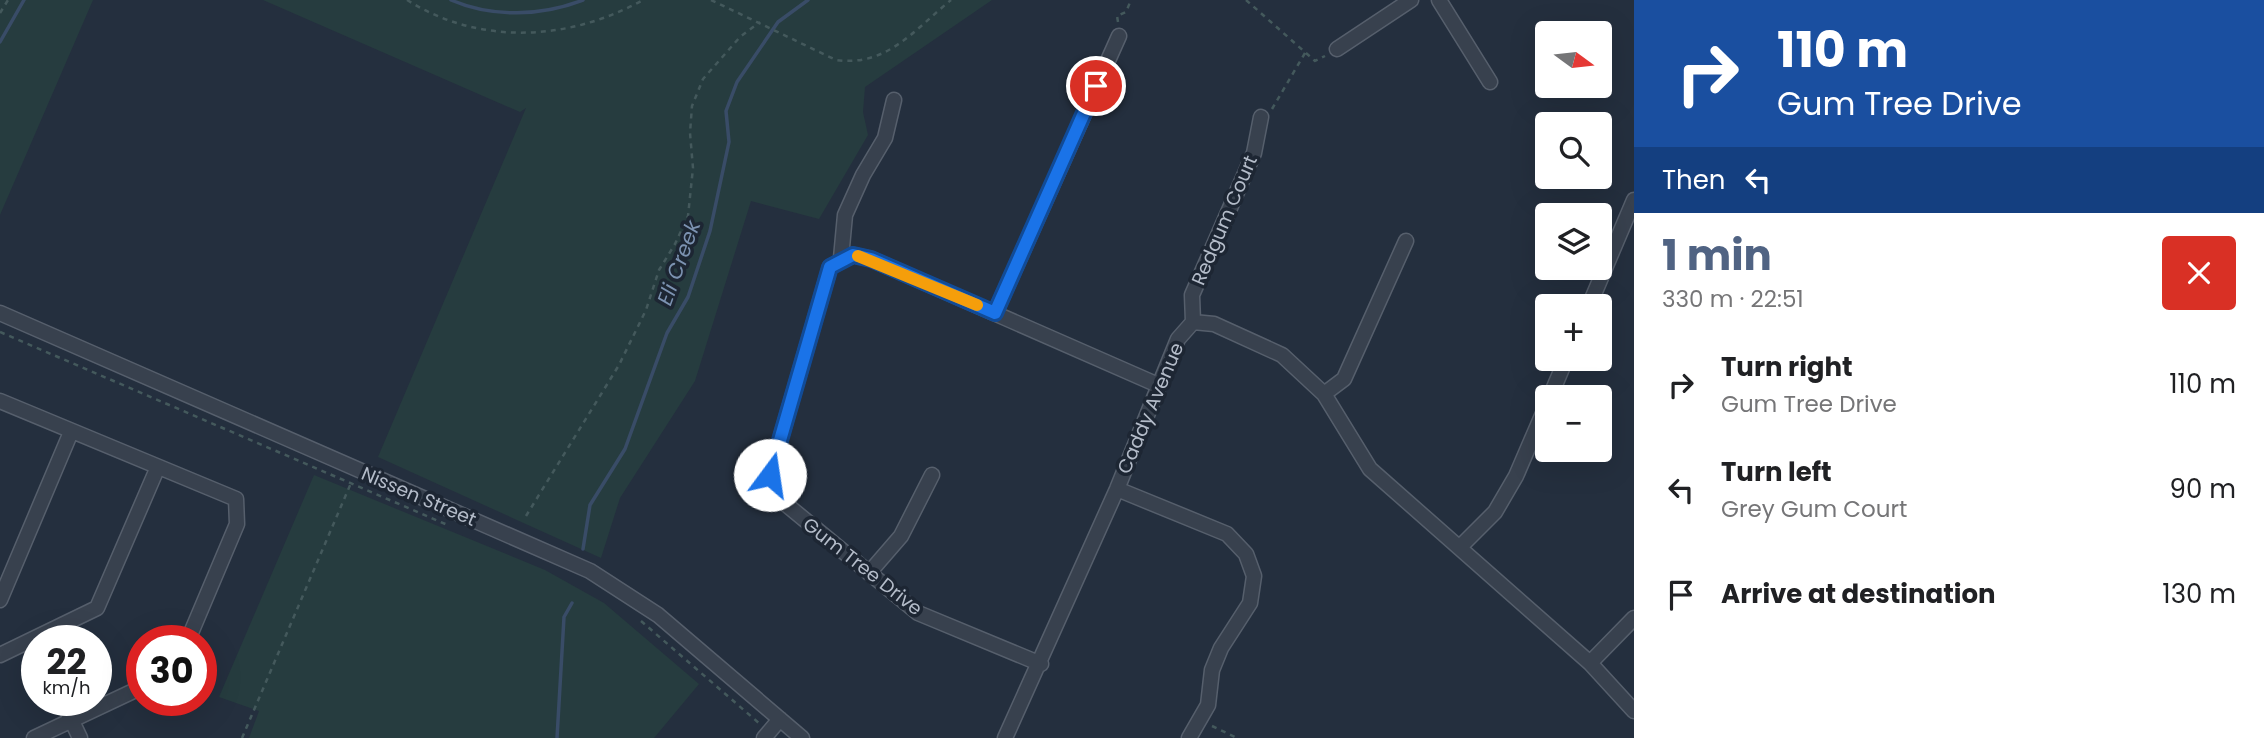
<!DOCTYPE html>
<meta charset="utf-8">
<style>
:root{--surface:#fff;--page:#f6f6f6;--text:#202124;--muted:#757577;--accent:#506383}
body{margin:0;font-family:Poppins,sans-serif;background:var(--page);color:var(--text);height:100vh;display:flex;flex-direction:column;font-size:26px;white-space:nowrap}
*{box-sizing:border-box;margin:0}
p{font-size:23px;color:var(--muted)}
.icon{flex:none;width:38px;height:38px;fill:none;stroke:currentColor;stroke-width:2;stroke-linecap:round;stroke-linejoin:round}
.map{position:relative;flex:1;overflow:hidden}
.side{display:flex;flex-direction:column;background:var(--surface);width:630px}
.side>*{flex:none}
.banner{background:#1a4fa0;color:#fff;overflow:hidden}
.needle{width:46px;rotate:105deg}
.controls{position:absolute;left:1535px;top:21px;display:grid;gap:14px}
.controls a{display:grid;place-items:center;width:77px;height:77px;border-radius:7px;background:var(--surface);box-shadow:0 7px 28px #0002;font-size:35px}
.speed{position:absolute;left:21px;top:625px;display:flex;gap:14px;font-size:35px;font-weight:700;text-align:center}
.speed>*{display:grid;place-content:center;width:91px;height:91px;border-radius:50%;background:var(--surface);box-shadow:0 7px 28px #0002;line-height:1}
.speed small{font-size:18px;font-weight:400}
.speed .limit{border:10px solid #d22;background:#fff;color:#111}
.pin{position:absolute;display:grid;place-items:center;width:60px;height:60px;color:#fff;margin:-30px;border:4px solid #fff;border-radius:50%;box-shadow:0 2px 7px #0007}
.me{position:absolute;width:77px;margin:-38px;rotate:14deg;stroke-linejoin:round;filter:drop-shadow(0 0 5px #0008)}
.turn{display:flex;align-items:center;gap:24px;height:147px;padding:0 28px;font-size:32px}
.turn .icon{width:91px;height:91px;stroke-width:2.5}
.turn b{display:block;font-size:49px;line-height:60px}
.then{display:flex;align-items:center;height:66px;padding:0 28px;background:#0003;gap:14px;font-size:26px}
.round{display:grid;place-items:center;flex:none;width:74px;height:74px;border-radius:7px;background:var(--page)}
.overview{display:flex;align-items:center;justify-content:space-between;height:119px;padding:0 28px}
h1{font-size:42px;font-weight:700;line-height:52px;color:var(--accent)}
ul{padding:0;list-style:none}
li{display:flex;align-items:center;gap:21px;height:105px;padding:0 28px}
li div{flex:1}
li b{display:block;font-size:26px}
li em{font-style:normal}
main{display:flex;flex:1;min-height:0}
.map>svg:first-child{display:block}
</style>
<main>
<div class="map">
<svg width="1634" height="738" viewBox="0 0 1634 738">
<rect width="100%" height="100%" fill="#242f3e"/>
<!-- green -->
<path fill="#263c3f" d="M0 0H93L0 215Z
M263 0H992L865 87 863 112 868 135 819 219 751 201 695 381 620 498 601 558 378 457 526 108 520 112Z
M314 475 545 570 604 603 699 684 654 738H249L259 711 219 697Z"/>
<g fill="none" stroke-linecap="round" stroke-linejoin="round">
<!-- stream -->
<path stroke="#394c67" stroke-width="3.5" d="M451 0C492 18 542 16 583 0
M0 42 24 0
M583 549 590 505 625 449 667 333 688 297 710 231 729 142 726 111 737 82 778 22 808 0
M557 738 564 617 572 603"/>
<defs>
<path id="minor" d="M1439 0 1490 82
M1337 49 1411 0
M841 258 845 215 863 175 885 138 894 100
M1589 306 1634 200
M0 313 590 571 658 615 802 738
M995 313 1119 36
M1193 322 1192 295 1254 153 1261 117
M1324 394 1344 379 1406 241
M1550 397 1566 359
M0 401 236 499 237 524 188 640
M1117 489 1227 534 1246 554 1254 576 1250 603 1221 648 1212 670 1208 705 1189 738
M1461 546 1495 512 1516 476 1547 404
M869 573 901 536 932 475
M0 600 71 432
M0 655 97 608 157 469
M1590 663 1634 618
M1041 664 918 613 782 501 770 475 830 267 853 255 871 259 1158 385
M62 700 80 738
M34 738 142 687
M764 738 780 719
M1005 738 1117 489 1178 339 1193 322 1214 324 1282 355 1324 394 1370 469 1590 663 1634 711"/>
</defs>
<!-- minor casing -->
<use href="#minor" stroke="#565f6c" stroke-width="17"/>
<!-- path -->
<path stroke="#44595c" stroke-width="2.5" stroke-dasharray="5 5" stroke-linecap="butt" d="M407 0C480 46 569 41 643 0
M711 0 836 60C887 67 914 30 951 0
M1246 0 1315 61 1325 56
M0 13 8 0
M1118 22 1117 16 1126 12 1131 0
M1272 109 1305 53
M0 332 450 526
M526 516 619 365 646 310 659 270 675 244 688 216 693 168 690 133 692 106 703 79 740 37 760 22
M641 621 760 724
M1212 726 1237 738
M242 738 351 483"/>
<!-- minor -->
<use href="#minor" stroke="#38414e" stroke-width="14"/>
</g>
<g fill="none" stroke-linecap="round" stroke-linejoin="round">
<defs>
<path id="route" d="M770 475 830 267 853 255 871 259 995 313 1096 86"/>
</defs>
<!-- route casing -->
<use href="#route" stroke="#114b97" stroke-width="18"/>
<!-- route -->
<use href="#route" stroke="#1a73e8" stroke-width="12"/>
<!-- slow -->
<path stroke="#f59e0b" stroke-width="12" d="M858 256 977 305"/>
</g>
<g text-anchor="middle" stroke-width="7" stroke-linejoin="round" paint-order="stroke">
<!-- street labels -->
<g font-size="19" fill="#b4bcc9" stroke="#1d2633">
<text transform="translate(1224 220) rotate(-67)" y="7">Redgum Court</text>
<text transform="translate(1150 408) rotate(-67)" y="7">Caddy Avenue</text>
<text transform="translate(419 496) rotate(23)" y="7">Nissen Street</text>
<text transform="translate(863 566) rotate(38)" y="7">Gum Tree Drive</text>
</g>
<!-- water labels -->
<g font-size="21" font-style="italic" fill="#7c92b1" stroke="#1d2633">
<text transform="translate(679 263) rotate(-70)" y="7">Eli Creek</text>
</g>
</g>
</svg>
<div class="controls">
<a><svg class="needle" viewBox="-14 -14 28 28"><path d="M0-13l5 13h-10z" fill="#e53935"/><path d="M0 13l5-13h-10z" fill="#757577"/></svg></a>
<a><svg class="icon" aria-label="search" viewBox="0 0 24 24"><circle cx="10" cy="10" r="6"/><path d="M15 15l6 6"/></svg></a>
<a><svg class="icon" aria-label="layers" viewBox="0 0 24 24"><path d="M12 4l9 5-9 5-9-5zM3 14l9 5 9-5"/></svg></a>
<a>+</a>
<a>−</a>
</div>
<div class="speed"><div>22<small>km/h</small></div><div class="limit">30</div></div>
<div class="pin" style="left:1096px;top:86px;background:#d93025"><svg class="icon" aria-label="arrive" viewBox="0 0 24 24"><path d="M6 21V4h12l-3 4 3 4H6"/></svg></div>
<svg class="me" style="left:770px;top:475px" viewBox="-20 -20 40 40"><circle r="19" fill="#fff"/><path d="M0-13L10 11 0 6-10 11z" fill="#1a73e8"/></svg>
</div>
<section class="side">
<div class="banner">
<div class="turn"><svg class="icon" aria-label="right" viewBox="0 0 24 24"><path d="M7 20v-9h11M14 6l5 5-5 5"/></svg><div><b>110 m</b>Gum Tree Drive</div></div>
<div class="then">Then<svg class="icon" aria-label="left" viewBox="0 0 24 24"><path d="M17 20v-9H6M10 6l-5 5 5 5"/></svg></div>
</div>
<div class="overview"><div><h1>1 min</h1><p>330 m · 22:51</p></div><a class="round" style="background:#d93025;color:#fff"><svg class="icon" aria-label="close" viewBox="0 0 24 24"><path d="M6 6l12 12M18 6L6 18"/></svg></a></div>
<ul>
<li><svg class="icon" aria-label="right" viewBox="0 0 24 24"><path d="M7 20v-9h11M14 6l5 5-5 5"/></svg><div><b>Turn right</b><p>Gum Tree Drive</p></div><em>110 m</em></li>
<li><svg class="icon" aria-label="left" viewBox="0 0 24 24"><path d="M17 20v-9H6M10 6l-5 5 5 5"/></svg><div><b>Turn left</b><p>Grey Gum Court</p></div><em>90 m</em></li>
<li><svg class="icon" aria-label="arrive" viewBox="0 0 24 24"><path d="M6 21V4h12l-3 4 3 4H6"/></svg><div><b>Arrive at destination</b></div><em>130 m</em></li>
</ul>
</section>
</main>
